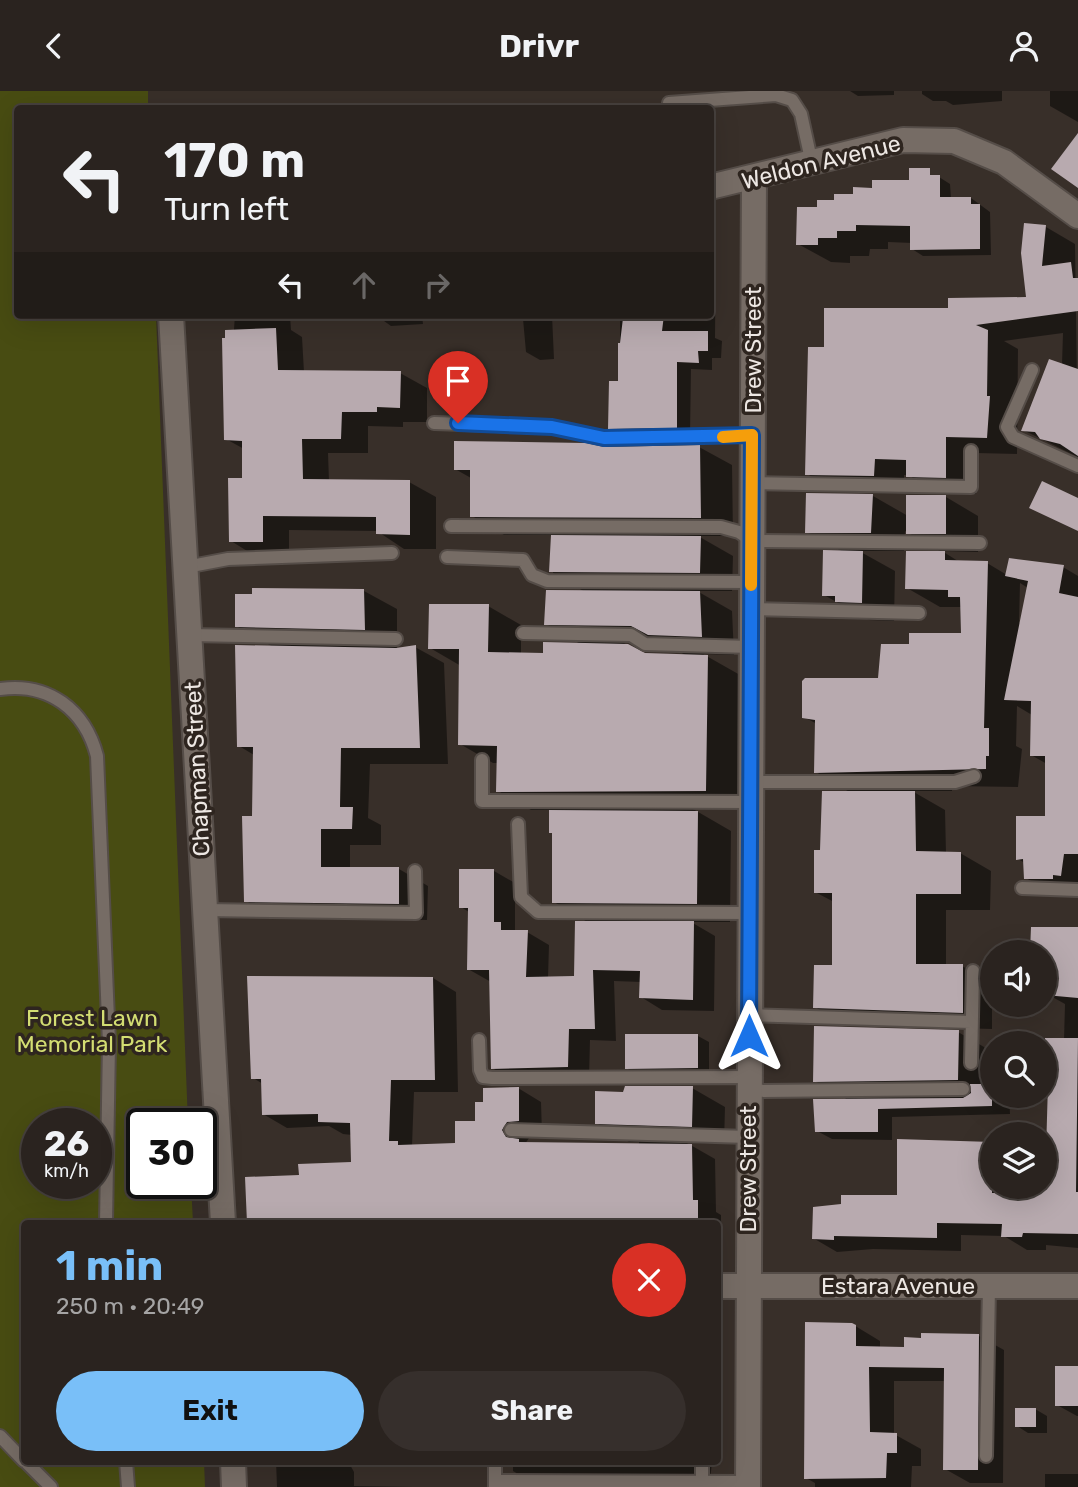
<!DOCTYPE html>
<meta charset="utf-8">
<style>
:root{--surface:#2a231f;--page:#362f2c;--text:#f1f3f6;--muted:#a5a4a4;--line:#46403d;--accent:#79bff8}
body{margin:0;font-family:Rubik,sans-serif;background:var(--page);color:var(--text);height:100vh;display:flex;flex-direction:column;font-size:26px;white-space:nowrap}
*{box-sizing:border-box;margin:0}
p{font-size:23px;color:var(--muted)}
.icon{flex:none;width:38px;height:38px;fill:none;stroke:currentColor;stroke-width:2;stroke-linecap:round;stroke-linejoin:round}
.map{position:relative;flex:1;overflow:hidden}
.panel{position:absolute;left:21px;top:1129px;width:700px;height:245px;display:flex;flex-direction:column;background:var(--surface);border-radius:7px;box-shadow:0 7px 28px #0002,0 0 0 2px var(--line)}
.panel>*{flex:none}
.banner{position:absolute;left:14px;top:14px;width:700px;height:214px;border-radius:7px;box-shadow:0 7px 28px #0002,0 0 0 2px var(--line);background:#2a231f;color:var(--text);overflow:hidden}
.fabs{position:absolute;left:980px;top:849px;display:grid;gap:14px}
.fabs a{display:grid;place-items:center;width:77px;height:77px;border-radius:50%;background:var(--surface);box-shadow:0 7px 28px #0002,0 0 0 2px var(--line);font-size:35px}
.speed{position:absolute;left:21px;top:1017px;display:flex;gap:14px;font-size:35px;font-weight:700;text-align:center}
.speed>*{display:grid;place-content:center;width:91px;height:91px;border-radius:50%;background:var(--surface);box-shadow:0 7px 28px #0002,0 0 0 2px var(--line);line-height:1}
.speed small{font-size:18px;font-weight:400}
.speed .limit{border:4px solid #111;border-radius:10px;background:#fff;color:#111}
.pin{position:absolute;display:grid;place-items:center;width:60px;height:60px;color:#fff;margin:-72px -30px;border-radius:50% 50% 50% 0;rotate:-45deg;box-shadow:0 0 7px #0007}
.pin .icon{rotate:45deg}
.me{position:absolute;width:77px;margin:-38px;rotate:0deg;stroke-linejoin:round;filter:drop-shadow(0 0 5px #0008)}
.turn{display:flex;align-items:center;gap:24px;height:147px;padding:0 35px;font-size:32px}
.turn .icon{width:91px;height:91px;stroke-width:2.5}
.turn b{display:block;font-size:49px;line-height:60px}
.lanes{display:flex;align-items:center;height:66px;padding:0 35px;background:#0003;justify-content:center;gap:35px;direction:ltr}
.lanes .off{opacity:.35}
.round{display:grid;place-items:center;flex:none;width:74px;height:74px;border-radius:37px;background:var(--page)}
.overview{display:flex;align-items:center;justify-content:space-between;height:119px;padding:0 35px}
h1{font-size:42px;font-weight:700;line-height:52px;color:var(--accent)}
.primary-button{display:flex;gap:14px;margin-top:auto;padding:14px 35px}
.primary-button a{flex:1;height:80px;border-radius:42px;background:var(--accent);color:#111;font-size:28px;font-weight:700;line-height:80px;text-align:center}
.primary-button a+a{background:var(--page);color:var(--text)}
header{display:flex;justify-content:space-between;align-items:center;height:91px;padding:0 35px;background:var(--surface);font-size:32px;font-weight:700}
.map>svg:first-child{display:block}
</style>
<header><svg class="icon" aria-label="back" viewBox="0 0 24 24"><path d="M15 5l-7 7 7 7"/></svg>Drivr<svg class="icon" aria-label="person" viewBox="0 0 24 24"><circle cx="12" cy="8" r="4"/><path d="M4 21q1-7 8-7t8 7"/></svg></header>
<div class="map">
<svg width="1078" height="1396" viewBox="0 0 1078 1396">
<rect width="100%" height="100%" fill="#382f29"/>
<!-- green -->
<path fill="#484c12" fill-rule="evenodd" d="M0 0H148V17L18 18V224H156L188 1032H142V1092H191L193 1132H24V1370H204L205 1396H0ZM37 1032H96V1092H37Z"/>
<!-- shadow -->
<path fill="#0007" fill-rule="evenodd" d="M850 0H894V4L858 5Z
M922 0H1002V10L953 14 946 10H933L922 3Z
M1050 0H1078V31L1050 15Z
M939 86 950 93 951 107H971L990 121 991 164 923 165 912 158V152L888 151V158H870L869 165H850V172L831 171 798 153 818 118 855 105Z
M710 135 716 138 715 247 722 250 721 267H712V279L691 278 690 344 624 345 610 337 620 292V224H710Z
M1046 136 1075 153 1078 366 1023 339 1062 273 1063 242 1004 250 1018 258 1017 363 976 362V403L938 402 908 384H904V402L837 400 807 383 826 258 949 218 1028 208Z
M235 224H290L291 239 302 246 304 281 400 282 427 297V331H403V336L368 335V362H328L329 390 409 391 436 406V458H404L377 440 289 439V466H257L231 450 244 389V358L226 348Z
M330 224H422L423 233 391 235 384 230H340Z
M514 224H552L554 268 540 269 526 261 523 228Z
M699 356 732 374 733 445H698L733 465 732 500H697L732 520 734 564 703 563 740 584 739 718H693L731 740 730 831H691L715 845 714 920 662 919 641 906V891L614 890 616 950 590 949 589 988 514 989 492 977 491 891 468 878 469 821 461 816 494 780 515 792V841H527L549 854 548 887H576L589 832 554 811V743L551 719H531L498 700V672H493L460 653 461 575 430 557 488 515 521 534V563H545L582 554 546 533 585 501 553 482V444H504L472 425 471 387 455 378 604 357ZM624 552 666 553 687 565 644 563Z
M873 405 908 425 946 406 978 425V461L942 460 961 472H987L1007 484 1063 476 1078 485V800L1053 803 1026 787 1025 772 1018 768 1047 727V673L1031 664 1032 624 1017 615 1016 655 1022 658 1018 696 952 695V700H912L945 719 946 762H960L991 780 990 819H946V875H962L992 892V938L845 934 815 916 833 875 834 811 815 801 822 761 851 702 816 681 817 633 804 626 879 589 911 554 962 544V516H940L907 497 943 462 905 440 904 460H859L895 480 894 530 869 529 824 504 843 461 807 441ZM1020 492 1028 497 1021 533 1019 532Z
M364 500 397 518V558L415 556 444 572 448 673H370L368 727 381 734V754H350V778H399L428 795 427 829 274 826 246 810 253 727 254 664 239 655 273 556 236 535Z
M1078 838V1157L1046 1154V1159H1027L1004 1145 961 1144V1160L873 1158 837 1161 813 1147 899 1106V1050L992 1053V1096H1045V1074H1049V996L1045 993V952H1040V949H1064L1065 913 1047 903 1045 861H1032Z
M433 887 456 901 458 1001H414L412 1055 456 1053 477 1032 485 1013 518 997 541 1011 542 1043 531 1044 525 1053 639 1054V1051H629L596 1032 624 1003 692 997 725 1016 724 1053 687 1052 715 1068 716 1121 721 1124V1157H718V1132H248L247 1087 300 1086 353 1072 352 1044 343 1043 329 1035 287 1037 263 1023V993L253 987Z
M958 941 991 960 992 1004H1009L1010 1023 892 1026V1049L832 1048 817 1040 850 1010 815 990Z
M698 945 709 951V983H638L626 977Z
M852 1233 880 1250V1257L905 1258 979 1245 1004 1259 1003 1392H970L945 1378 946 1290H894V1343L921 1358V1375H912L911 1396H815V1392L806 1387Z
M718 1246 719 1247V1287H718Z
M1078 1276V1325H1077L1057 1314Z
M1035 1318 1047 1325V1342H1028L1017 1335Z
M276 1370H348L354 1381V1395L413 1396H277Z
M513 1370H712L710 1391 530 1390 513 1380Z
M1045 1383H1078V1396H1045Z"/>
<!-- building -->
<path fill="#b8aaaf" d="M1078 42V97L1051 78Z
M909 77H930V84H940V106H971V113H980V158L910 159V135L856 134V140H837V147H818V154H796L797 116H817V109H834V103H853V96L872 97V89H909Z
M1024 132 1046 134 1042 175 1071 171 1073 187H1078V220L976 234 988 239 987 305H990L987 347 946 346V387L906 386V369L875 368 874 385 805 384 808 256H824V217H948V207L1026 206 1021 162Z
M644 224H664L662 240H708V260H698L699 272 677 271V337L608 338 609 290H618V252H620L623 227H644Z
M276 237 278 279 401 280 400 317 377 316V321H342L341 348H302L303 388 410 389V444L376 443V426L263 425V451H229L228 387H242V350L224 349 222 247H225V239Z
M1049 268 1078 278V365L1060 353 1040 348 1035 341 1021 340Z
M454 350 586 352 604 356 700 354 701 427 470 426V379H454Z
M1042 390 1078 407V440L1029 417Z
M806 402 873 403 871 442H805Z
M906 404H946V443H906Z
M551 444 701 445 700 482 549 481Z
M823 459 863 460 862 512 835 511V505H822Z
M906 460H945V469L988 470 984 637H989V665H986V678L814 682 815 629 802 627V590L805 587H878L881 553H909V542H961L960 506H948V499L905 498Z
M1009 467 1064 474 1059 502 1078 506V763H1064L1061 785 1053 784V788H1024L1023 768 1016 769V725H1045V665H1030L1031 610 1004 609 1028 490 1005 485Z
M252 497 364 498 365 539 235 536V503H252Z
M546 499 700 500 702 546 648 544 631 535 544 534Z
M429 513H489L488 561 543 562V551L628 553 645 562 708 564 706 700 496 701 497 655 458 654 459 558H428Z
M235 554 396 557 416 554 420 657H341L340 716H353L352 738H321V776H399V813L244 811 242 725H252L253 656H237Z
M822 700H915L916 760 961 761V803H916V873H963V922L813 917 814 874H832V802H814V759H820Z
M549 719 698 720 697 813 552 812V742H549Z
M459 778H494V831H501V839H528L526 886 574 885 575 830H694L693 909 639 907 640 880 593 879 595 938H569L568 976 491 978 489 879H467L468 817H459Z
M1031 836H1078V907L1045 904V861H1030Z
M247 885 433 886 435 989H391L389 1050H398V1054L455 1052V1030H475V1011H483V997L519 996V1030L507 1031 502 1039 506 1046 519 1048V1051L692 1053 693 1109H698V1132H319V1129L247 1132 245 1086 299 1084 298 1073 351 1071 350 1032 318 1031V1023L262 1024 261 988H251Z
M814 935 959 939 958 989 813 991Z
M625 943H698V977L625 978Z
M1045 947H1078L1076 1101H1078V1143L1023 1142 1022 1146H1001L1002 1133 937 1132V1147L834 1145V1149L812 1148 813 1116 841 1113V1104H897V1048L992 1051V1102H1030V1096H1045L1048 992H1045Z
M970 993H992V1015L878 1018V1041H815L813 1008 963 1007 971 1002Z
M625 995H693L692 1036 595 1033V1000L623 1001Z
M805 1231 852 1232 856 1234V1255L904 1256V1246L921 1247V1242L979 1243 978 1379H943L944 1277 869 1276 870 1341 897 1342V1362H887L886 1387 804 1388Z
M1055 1275H1078V1315H1055Z
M1015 1317H1036V1336H1015Z"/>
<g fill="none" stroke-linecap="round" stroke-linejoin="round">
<defs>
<path id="lane" d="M669 12 776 4 792 9 801 23 812 73
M1032 279 1007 336 1013 346 1078 375
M434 332 552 336 604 347 752 344
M752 392 971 396V360
M451 435 721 436 739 441 752 450 980 452
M447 466 523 469 532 484 547 490 751 491
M186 476 228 468 392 462
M751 518 919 522
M523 542 631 544 645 553 751 556
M189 544 396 548
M0 598C49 591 85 619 97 665L109 952 106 1132
M482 669V710L751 711
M751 691H955L974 685
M518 733 521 806 538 821 750 822
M1022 797 1078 799
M205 819 416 822 415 780
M750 924 971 931
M479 949 480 979 483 986 492 987 749 986
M971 972 973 880
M749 1000 963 998
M511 1039 749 1046
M0 1345 24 1370
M986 1365 989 1195
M25 1370 51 1396
M126 1370 128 1396
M495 1390V1370
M495 1396V1390L748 1391
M702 1396V1370"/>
<path id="street" d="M710 96 903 49 954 50 1004 71 1078 125
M171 224 223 1132
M718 1195H1078
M233 1370 234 1396
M748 1396 754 88"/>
</defs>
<!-- lane casing -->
<use href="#lane" stroke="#554d48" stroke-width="16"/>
<!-- street casing -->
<use href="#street" stroke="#554d48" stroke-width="28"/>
<!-- lane -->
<use href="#lane" stroke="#766c65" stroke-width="12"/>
<!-- street -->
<use href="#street" stroke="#766c65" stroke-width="24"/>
</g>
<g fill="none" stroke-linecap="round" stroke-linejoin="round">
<defs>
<path id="route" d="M458 332 552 336 604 347 752 344 749 945"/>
</defs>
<!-- route casing -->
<use href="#route" stroke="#114b97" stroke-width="18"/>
<!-- route -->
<use href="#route" stroke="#1a73e8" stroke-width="12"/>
<!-- slow -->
<path stroke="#f59e0b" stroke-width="12" d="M723 346 752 344 751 494"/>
</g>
<g text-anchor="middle" stroke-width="7" stroke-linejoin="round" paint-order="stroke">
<!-- street labels -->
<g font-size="23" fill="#ede7e3" stroke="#2e251f">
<text transform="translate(821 71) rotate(-14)" y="8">Weldon Avenue</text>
<text transform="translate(753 259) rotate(-90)" y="8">Drew Street</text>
<text transform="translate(197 678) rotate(-93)" y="8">Chapman Street</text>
<text transform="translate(748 1078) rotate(-90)" y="8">Drew Street</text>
<text x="898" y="1203">Estara Avenue</text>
</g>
<!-- park labels -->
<g font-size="23" fill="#d3dd72" stroke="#2e251f">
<text x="92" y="935">Forest Lawn<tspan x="92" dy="26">Memorial Park</tspan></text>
</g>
</g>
</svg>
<div class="fabs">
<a><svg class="icon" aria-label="sound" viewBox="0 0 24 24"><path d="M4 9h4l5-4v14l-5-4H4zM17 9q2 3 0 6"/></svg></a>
<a><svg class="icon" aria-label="search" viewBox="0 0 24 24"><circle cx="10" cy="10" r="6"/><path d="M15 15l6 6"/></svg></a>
<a><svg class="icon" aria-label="layers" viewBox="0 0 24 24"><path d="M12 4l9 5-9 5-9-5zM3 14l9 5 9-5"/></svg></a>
</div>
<div class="speed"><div>26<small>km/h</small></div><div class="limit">30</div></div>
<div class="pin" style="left:458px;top:332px;background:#d93025"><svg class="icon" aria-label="arrive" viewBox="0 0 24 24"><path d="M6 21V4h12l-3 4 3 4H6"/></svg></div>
<svg class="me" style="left:749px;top:945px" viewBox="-20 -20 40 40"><path d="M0-17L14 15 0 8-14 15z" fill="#1a73e8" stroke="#fff" stroke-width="4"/></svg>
<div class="banner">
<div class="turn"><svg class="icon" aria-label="left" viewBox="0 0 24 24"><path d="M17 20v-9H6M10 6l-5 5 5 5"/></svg><div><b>170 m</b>Turn left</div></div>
<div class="lanes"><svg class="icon" aria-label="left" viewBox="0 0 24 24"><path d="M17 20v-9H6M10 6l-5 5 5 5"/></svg><svg class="icon off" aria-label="ahead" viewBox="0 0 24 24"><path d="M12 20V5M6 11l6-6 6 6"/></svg><svg class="icon off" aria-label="right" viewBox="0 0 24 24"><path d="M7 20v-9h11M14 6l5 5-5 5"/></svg></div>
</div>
<section class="panel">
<div class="overview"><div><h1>1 min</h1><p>250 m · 20:49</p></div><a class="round" style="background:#d93025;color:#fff"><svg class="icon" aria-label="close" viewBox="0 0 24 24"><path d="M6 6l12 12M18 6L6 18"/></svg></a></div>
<div class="primary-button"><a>Exit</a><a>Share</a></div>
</section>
</div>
